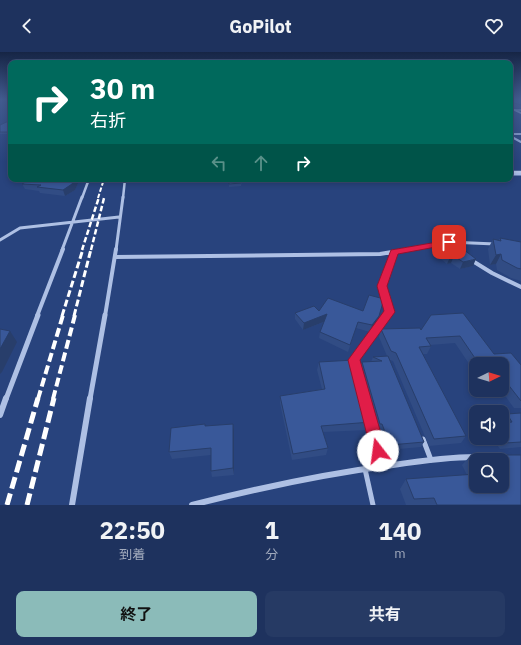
<!DOCTYPE html>
<html lang="ja">
<meta charset="utf-8">
<style>
:root{--surface:#1e325e;--page:#263a64;--text:#f1f3f6;--muted:#a1aabc;--line:#3c4d73;--accent:#8bbbb9}
body{margin:0;font-family:"IBM Plex Sans","Noto Sans JP",sans-serif;background:var(--page);color:var(--text);height:100vh;display:flex;flex-direction:column;font-size:15px;white-space:nowrap}
*{box-sizing:border-box;margin:0}
p{font-size:13px;color:var(--muted)}
.icon{flex:none;width:22px;height:22px;fill:none;stroke:currentColor;stroke-width:2;stroke-linecap:round;stroke-linejoin:round}
.map{position:relative;height:453px;overflow:hidden}
.sheet{display:flex;flex-direction:column;background:var(--surface);flex:1}
.sheet>*{flex:none}
.banner{position:absolute;left:8px;top:8px;width:505px;height:122px;border-radius:8px;box-shadow:0 2px 6px #0003,0 0 0 1px var(--line);background:#00695c;color:#fff;overflow:hidden}
.needle{width:26px;rotate:85deg}
.buttons{position:absolute;left:469px;top:305px;display:grid;gap:8px}
.buttons a{display:grid;place-items:center;width:40px;height:40px;border-radius:8px;background:var(--surface);box-shadow:0 2px 6px #0003,0 0 0 1px var(--line);font-size:20px}
.pin{position:absolute;display:grid;place-items:center;width:34px;height:34px;color:#fff;margin:-17px;border-radius:8px;box-shadow:0 2px 6px #0006}
.me{position:absolute;width:44px;margin:-22px;rotate:345deg;stroke-linejoin:round;filter:drop-shadow(0 0 3px #0008)}
.turn{display:flex;align-items:center;gap:14px;height:84px;padding:0 16px;font-size:18px}
.turn .icon{width:52px;height:52px;stroke-width:2.5}
.turn b{display:block;font-size:28px;line-height:34px}
.lanes{display:flex;align-items:center;height:38px;padding:0 16px;background:#0003;justify-content:center;gap:20px;direction:ltr}
.lanes .off{opacity:.35}
.eta{display:flex;justify-content:space-evenly;align-items:center;height:68px;text-align:center}
.eta b{font-size:24px;font-weight:700;line-height:28px}
.primary-button{display:flex;gap:8px;margin-top:auto;padding:8px 16px}
.primary-button a{flex:1;height:46px;border-radius:8px;background:var(--accent);color:#111;font-size:16px;font-weight:700;line-height:46px;text-align:center}
.primary-button a+a{background:var(--page);color:var(--text)}
header{display:flex;justify-content:space-between;align-items:center;height:52px;padding:0 16px;background:var(--surface);font-size:18px;font-weight:700}
.map>svg:first-child{display:block}
</style>
<header><svg class="icon" aria-label="back" viewBox="0 0 24 24"><path d="M15 5l-7 7 7 7"/></svg>GoPilot<svg class="icon" aria-label="heart" viewBox="0 0 24 24"><path d="M12 20l-8-8c-3-5 5-10 8-4 3-6 11-1 8 4z"/></svg></header>
<div class="map">
<svg width="521" height="453" viewBox="0 0 521 453">
<rect width="100%" height="100%" fill="#28437d"/>
<g fill="none" stroke-linecap="round" stroke-linejoin="round">
<!-- stream-far1 -->
<path stroke="#a3b9e5" stroke-width="2" d="M510 82H521
M510 84 521 90"/>
<!-- stream -->
<path stroke="#a3b9e5" stroke-width="3" d="M510 122H521
M136 127 135 128 337 127"/>
<!-- service -->
<path stroke="#aec0e4" stroke-width="5" d="M423 387 431 408
M365 417 373 453"/>
<!-- minor-far5 -->
<path stroke="#aec0e4" stroke-width="1.5" d="M515 58H521"/>
<!-- minor-far4 -->
<path stroke="#aec0e4" stroke-width="2.5" d="M510 120H521
M82 146 89 127
M123 146 125 127"/>
<!-- minor-far3 -->
<path stroke="#aec0e4" stroke-width="3" d="M0 188 20 176 119 165
M62 198 82 145
M116 198 123 145
M404 198 449 190 495 192"/>
<!-- minor-far2 -->
<path stroke="#aec0e4" stroke-width="4" d="M115 205 380 202 410 197
M471 208 492 221 521 235
M37 264 63 197
M105 264 116 197
M387 264 390 260 382 234 394 200"/>
<!-- minor-far1 -->
<path stroke="#aec0e4" stroke-width="5" d="M6 347 38 263
M90 347 105 263
M365 347 354 308 388 263"/>
<!-- minor -->
<path stroke="#aec0e4" stroke-width="6" d="M364 346 383 414
M0 363 6 346
M72 453 90 346
M192 453C258 436 325 422 393 413 420 409 448 405 475 405"/>
<!-- tertiary -->
<path fill="#aec0e4" fill-rule="evenodd" d="M510 55 521 60V62L510 57Z"/>
<!-- rail-far4 -->
<path stroke="#fff" stroke-width="2" stroke-dasharray="4.5 2" stroke-linecap="butt" d="M98 146 104 127"/>
<!-- rail-far3 -->
<path stroke="#fff" stroke-width="2.5" stroke-dasharray="5.5 2.5" stroke-linecap="butt" d="M82 198 99 145
M91 198 104 146"/>
<!-- rail-far2 -->
<path stroke="#fff" stroke-width="3" stroke-dasharray="7 3" stroke-linecap="butt" d="M62 264 83 197
M74 264 91 197"/>
<!-- rail-far1 -->
<path stroke="#fff" stroke-width="4" stroke-dasharray="9 4" stroke-linecap="butt" d="M38 347 63 263
M53 347 75 263"/>
<!-- rail -->
<path stroke="#fff" stroke-width="5" stroke-dasharray="12 5" stroke-linecap="butt" d="M7 453 38 346
M27 453 54 346"/>
</g>
<!-- wall -->
<path fill="#314c84" fill-rule="evenodd" d="M510 47H521V56H516L510 53Z
M11 68V82H0V73Z
M31 127H80L75 138 65 144 40 141 39 139 25 137 22 132Z
M229 127H242L241 134 229 135Z
M500 186 521 190V229L511 226 497 218 496 212 490 213 488 197 493 187 498 189Z
M437 196 473 214 460 217 451 211 447 212 435 202Z
M319 259H363L379 264 377 270 370 280 356 276 348 300 319 286 320 280 324 270 303 278 295 267V261Z
M431 263 494 302 521 313V356H514L501 338H502V312H476V332L469 321 472 316 455 291 430 293 431 294 427 302H423L466 384 461 391 429 394 393 309 390 308 424 390 421 395 388 398 380 377H378L360 315 362 310H371L373 305 387 304 379 285 381 277 421 278Z
M319 310 371 370 368 378 323 380 328 396 326 403 292 408 280 351V344L322 337 317 318Z
M521 361V395L500 397 492 386H502L504 371 502 369V368L507 362Z
M233 372 234 379V423L212 425 211 419V403L172 407 169 400 205 374Z
M471 403H521V453H406L400 437 406 427 467 423 462 413ZM476 408H502V434H476Z"/>
<!-- shaded-wall -->
<path fill="#283e6b" d="M75 127H80L75 138 65 144 63 138Z
M501 202 496 212 490 213 496 203Z
M454 204 451 211 447 212 450 205Z
M476 207 473 214 460 217 463 210Z
M327 262 326 269 303 278 304 271Z
M379 264 377 270 370 280 372 273Z
M10 279 17 290 2 320 0 322V297Z
M233 372 234 379V423L233 416Z"/>
<!-- building -->
<path fill="#395899" stroke="#283e6b" d="M510 47H521V53L518 52 510 50Z
M11 68V80H0V73Z
M31 127H75L72 132 63 138 37 135 41 133 22 132Z
M229 127H242L241 131 229 132Z
M500 186 521 190V217L517 216 502 208 501 202 496 203 493 187 501 189Z
M455 191 476 207 463 210 454 204 450 205 437 196Z
M369 243 384 247 379 264 372 273 358 270 350 293 320 280 327 262 304 271 295 261 314 254 319 259 328 246 363 259Z
M463 261 494 302 511 301 521 313V349L503 326H502V312H479L460 284 426 286 431 294 419 295 466 384 434 387 396 301 391 299 381 277 420 276 421 278 431 263Z
M0 277 10 279 0 297Z
M388 304 424 390 390 393 382 372H380L362 310 382 309 373 305Z
M354 308 371 370 321 374 328 396 293 402 280 344 325 337 319 310Z
M521 361V390L505 391 502 386V371L512 370 507 362Z
M205 372V374L233 372V416L211 419V396L169 400 171 376Z
M471 403H521V453H437L434 446 414 447 406 427 476 422V434H502V408H476V414Z"/>
<!-- sky -->
<linearGradient id="sky" x2="0" y2="1"><stop stop-color="#162545"/><stop offset="0.43" stop-color="#425b8f"/><stop offset="1" stop-color="#425b8f" stop-opacity="0"/></linearGradient>
<rect width="521" height="110" fill="url(#sky)"/>
<!-- route -->
<path fill="#e11d48" stroke="#92132f" d="M449 188 453 190 452 192 398 202 387 234 395 260 360 308 386 399 384 404 378 406 373 404 371 399 348 308 384 259 377 234 391 198Z"/>
</svg>
<div class="buttons">
<a><svg class="needle" viewBox="-14 -14 28 28"><path d="M0-13l5 13h-10z" fill="#e53935"/><path d="M0 13l5-13h-10z" fill="#a1aabc"/></svg></a>
<a><svg class="icon" aria-label="sound" viewBox="0 0 24 24"><path d="M4 9h4l5-4v14l-5-4H4zM17 9q2 3 0 6"/></svg></a>
<a><svg class="icon" aria-label="search" viewBox="0 0 24 24"><circle cx="10" cy="10" r="6"/><path d="M15 15l6 6"/></svg></a>
</div>
<div class="pin" style="left:449px;top:190px;background:#d93025"><svg class="icon" aria-label="arrive" viewBox="0 0 24 24"><path d="M6 21V4h12l-3 4 3 4H6"/></svg></div>
<svg class="me" style="left:378px;top:399px" viewBox="-20 -20 40 40"><circle r="19" fill="#fff"/><path d="M0-13L10 11 0 6-10 11z" fill="#e11d48"/></svg>
<div class="banner">
<div class="turn"><svg class="icon" aria-label="right" viewBox="0 0 24 24"><path d="M7 20v-9h11M14 6l5 5-5 5"/></svg><div><b>30 m</b>右折</div></div>
<div class="lanes"><svg class="icon off" aria-label="left" viewBox="0 0 24 24"><path d="M17 20v-9H6M10 6l-5 5 5 5"/></svg><svg class="icon off" aria-label="ahead" viewBox="0 0 24 24"><path d="M12 20V5M6 11l6-6 6 6"/></svg><svg class="icon" aria-label="right" viewBox="0 0 24 24"><path d="M7 20v-9h11M14 6l5 5-5 5"/></svg></div>
</div>
</div>
<section class="sheet">
<div class="eta">
<div><b>22:50</b><p>到着</p></div>
<div><b>1</b><p>分</p></div>
<div><b>140</b><p>m</p></div>
</div>
<div class="primary-button"><a>終了</a><a>共有</a></div>
</section>
